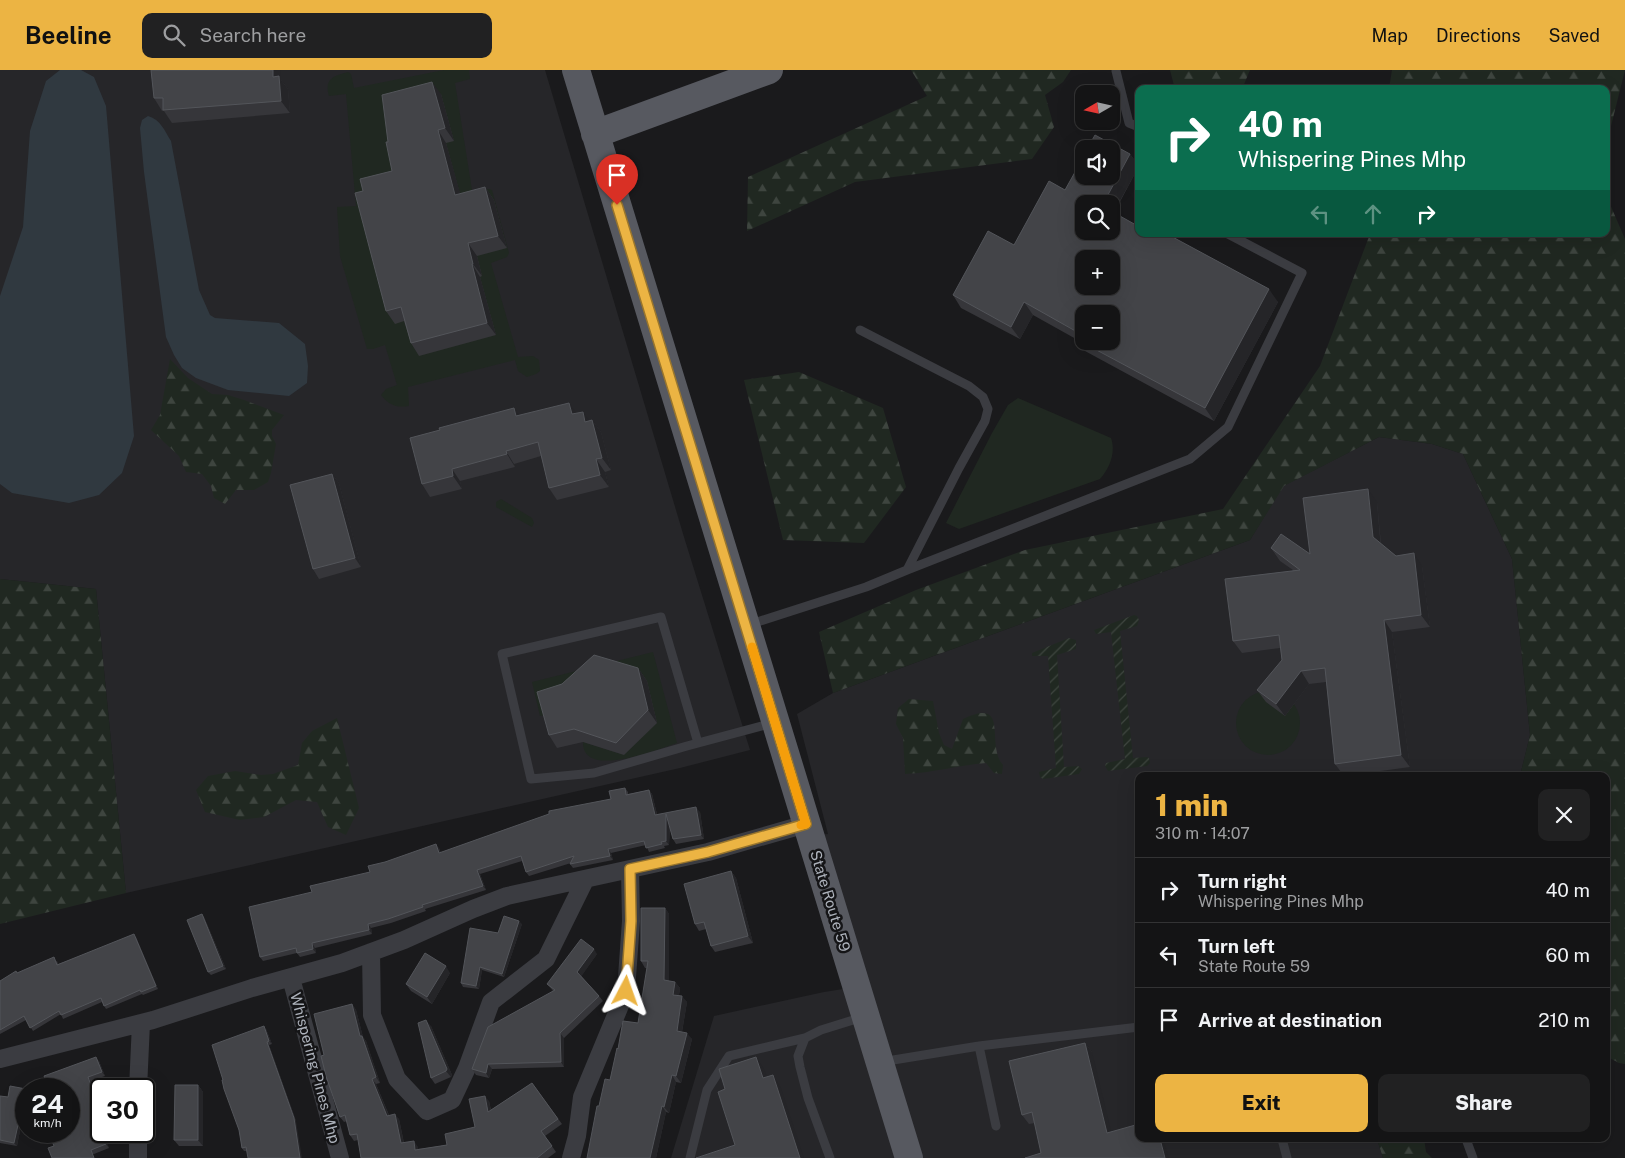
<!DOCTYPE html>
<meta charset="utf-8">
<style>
:root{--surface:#141415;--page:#212122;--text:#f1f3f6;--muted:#9d9ea0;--line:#333334;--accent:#ecb443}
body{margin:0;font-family:"Public Sans",sans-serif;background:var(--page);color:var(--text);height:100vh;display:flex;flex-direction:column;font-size:19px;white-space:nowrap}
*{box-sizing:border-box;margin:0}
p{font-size:16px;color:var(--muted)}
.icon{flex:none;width:28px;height:28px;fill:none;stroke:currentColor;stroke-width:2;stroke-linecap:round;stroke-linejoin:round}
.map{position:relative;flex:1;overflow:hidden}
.sheet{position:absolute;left:1135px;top:702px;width:475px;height:370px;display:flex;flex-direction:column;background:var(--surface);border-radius:10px;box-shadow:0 5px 20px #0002,0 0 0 1px var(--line)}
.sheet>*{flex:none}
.guide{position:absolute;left:1135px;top:15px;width:475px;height:152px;border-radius:10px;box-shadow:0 5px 20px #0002,0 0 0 1px var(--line);background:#0b6e4f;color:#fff;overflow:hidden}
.needle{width:32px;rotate:261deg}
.fabs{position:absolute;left:1075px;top:15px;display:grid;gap:10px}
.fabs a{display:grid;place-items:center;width:45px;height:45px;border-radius:10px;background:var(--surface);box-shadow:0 5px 20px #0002,0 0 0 1px var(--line);font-size:25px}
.speed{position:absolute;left:15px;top:1008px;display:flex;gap:10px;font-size:25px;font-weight:700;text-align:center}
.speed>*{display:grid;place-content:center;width:65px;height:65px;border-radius:50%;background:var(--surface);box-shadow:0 5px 20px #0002,0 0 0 1px var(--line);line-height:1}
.speed small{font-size:12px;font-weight:400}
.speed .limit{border:2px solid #111;border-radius:8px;background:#fff;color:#111}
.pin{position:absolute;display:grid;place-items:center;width:42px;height:42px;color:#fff;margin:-51px -21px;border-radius:50% 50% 50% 0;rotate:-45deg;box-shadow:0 0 5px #0007}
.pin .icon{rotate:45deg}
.me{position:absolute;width:55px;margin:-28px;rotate:4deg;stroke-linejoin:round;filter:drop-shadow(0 0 4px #0008)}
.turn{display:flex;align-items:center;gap:18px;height:105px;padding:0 20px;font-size:22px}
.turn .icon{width:65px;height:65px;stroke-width:2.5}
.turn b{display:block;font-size:35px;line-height:42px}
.lanes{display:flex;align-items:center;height:48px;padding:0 20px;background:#0003;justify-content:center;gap:25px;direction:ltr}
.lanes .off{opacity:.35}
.round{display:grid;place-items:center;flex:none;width:52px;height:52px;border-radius:10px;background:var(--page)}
.headline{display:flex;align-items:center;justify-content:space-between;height:85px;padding:0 20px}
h1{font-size:30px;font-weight:800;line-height:38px;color:var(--accent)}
.button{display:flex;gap:10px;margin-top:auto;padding:10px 20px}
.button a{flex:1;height:58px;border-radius:10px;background:var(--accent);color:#111;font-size:20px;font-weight:800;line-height:58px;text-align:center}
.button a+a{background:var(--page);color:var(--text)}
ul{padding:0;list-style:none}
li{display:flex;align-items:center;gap:15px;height:65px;padding:0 20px;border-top:1px solid var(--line)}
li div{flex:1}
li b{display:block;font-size:19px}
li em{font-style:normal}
header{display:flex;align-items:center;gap:30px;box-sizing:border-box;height:70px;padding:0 25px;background:var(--accent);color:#111}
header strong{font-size:24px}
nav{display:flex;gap:28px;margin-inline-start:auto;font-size:18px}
.search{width:350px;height:45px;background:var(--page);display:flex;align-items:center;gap:12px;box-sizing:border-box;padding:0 18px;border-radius:10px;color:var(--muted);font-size:19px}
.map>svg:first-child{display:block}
</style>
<header>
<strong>Beeline</strong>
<div class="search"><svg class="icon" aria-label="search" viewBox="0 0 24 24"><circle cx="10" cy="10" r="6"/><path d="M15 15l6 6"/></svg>Search here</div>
<nav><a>Map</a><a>Directions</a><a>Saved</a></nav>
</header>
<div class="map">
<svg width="1625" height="1088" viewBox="0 0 1625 1088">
<defs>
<pattern id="forest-firs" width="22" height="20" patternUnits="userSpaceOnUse" patternTransform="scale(1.25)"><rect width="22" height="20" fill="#202821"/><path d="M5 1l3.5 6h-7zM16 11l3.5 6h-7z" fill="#3e453f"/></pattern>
<pattern id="garden-furrows" width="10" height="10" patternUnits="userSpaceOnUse" patternTransform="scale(1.25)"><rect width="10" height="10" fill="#202821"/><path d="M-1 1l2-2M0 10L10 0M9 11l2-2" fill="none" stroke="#3e453f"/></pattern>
</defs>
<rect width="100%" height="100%" fill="#1a1a1c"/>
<!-- built -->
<path fill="#262629" d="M0 0H545L684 467 750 680 680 698 126 823 96 519 0 509Z
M1379 367 1432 374 1463 384 1512 489 1530 665 1520 706H1139V1069H1377L1383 1088H671L714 946 824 922 856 917 810 766 828 764 797 644 833 623 1250 470 1283 416Z"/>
<!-- green -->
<path fill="#202821" d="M444 0H469L470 9 455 13 472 120 489 119 492 120 509 183 507 187 491 193 518 287 533 286 539 290 540 301 536 304 527 307 518 301 515 290 408 317 409 336C396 338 389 335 381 325L386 319 397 315 385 275 373 279H367L340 186 337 137 356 136 346 24 329 26C324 9 333 6 348 2L351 4 354 18Z
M1018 328 1111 368C1116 382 1110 398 1100 409L959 459 946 453 992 363 1008 335Z
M501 429 532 448 534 453 532 457 496 437V432Z
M653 582 677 673C659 679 582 710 583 672L624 685 548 644 540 646 532 612Z
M1236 653a32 32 0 1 1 64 0a32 32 0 1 1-64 0Z"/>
<!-- forest -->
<path fill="url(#forest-firs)" d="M911 0H1071L1063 12 1045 25 1054 57 1032 89 855 112 747 161 748 107 927 26Z
M1170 0H1250L1242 19H1175Z
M1392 0H1625L1606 76V19H1389Z
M1606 125 1625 169V994L1619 993 1606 986V706H1520L1530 665 1512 489 1463 384 1432 374 1379 367 1284 416 1250 470 833 623 819 562 916 520 1025 480 1223 439 1320 296 1370 164H1606Z
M170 289 188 308 212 324 228 325 244 330 284 345 272 360V366L276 374 271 403 268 412 254 420H236L225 434 214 428 211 416 202 404 186 402 179 386 151 360 160 345Z
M799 302 883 338 906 417 864 473 783 470 744 310Z
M0 509 96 519 126 823 0 854Z
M909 629 933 631 939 663 944 675 952 679 963 649C1011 626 985 674 1003 695L1002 704 994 703 986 693C959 695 932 703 905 704L903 668 896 654 898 638Z
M337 648 359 738 346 765 328 757 317 732 296 730 264 747 240 750 205 742 196 720 208 706 235 701 261 705 273 704 298 695 302 673 312 661Z
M1377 1069H1424L1426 1082 1432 1088H1383Z"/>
<!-- garden -->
<path fill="url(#garden-furrows)" d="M1134 545 1137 546 1139 550 1137 556 1120 561 1133 688 1147 687 1149 688 1150 693 1147 696 1108 701 1105 696 1106 693 1125 689 1111 562 1096 564 1094 560Z
M1069 568 1076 570V579L1057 585 1064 697 1078 696 1082 699 1079 704 1043 709 1040 707 1039 702 1056 698 1048 586H1032V583Z"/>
<!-- water -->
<path fill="#303940" d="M60 0H81L94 7 106 36 134 366 122 403 99 425 69 433 12 423 0 414V226L23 157 30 61 46 11Z
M148 46C161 50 164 60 171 71L199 220 210 245 215 248 279 253 305 274 308 296 307 313 289 326 228 320 196 308 182 298 174 285 166 267 144 102 140 58 142 50Z"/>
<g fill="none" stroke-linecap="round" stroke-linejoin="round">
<!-- service -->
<path stroke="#3b3c41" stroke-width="9" d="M1116 1 1129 53 1139 57
M907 500 1190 389 1228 357 1302 203 1228 164
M748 555 866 517 907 500 959 398 985 351 988 339 983 327 969 316 860 260
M698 673 661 547 502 584 531 709 594 703 687 676 773 653
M979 976 996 1056
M881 992 979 976 1139 957
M1282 1069 1287 1088
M1466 1069 1473 1088
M690 1088 707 1020 729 986 805 968
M830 1088 808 1028 800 997 798 986 805 968 821 960 863 947"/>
<!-- minor -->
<path stroke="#3b3c41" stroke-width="18" d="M371 882 372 945 397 1009 427 1041 452 1030 467 998 491 932 546 889 585 810
M291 908 340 1088
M0 989 153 950 252 918 342 893 404 870 473 839 507 826 708 782 806 754
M138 1019 141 953
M138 1088V1061
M571 1088 577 1066 582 1027 626 921 631 851 630 799"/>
<!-- primary -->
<path stroke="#575960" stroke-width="28" d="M576 0 909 1088
M595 64 769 0"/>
</g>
<!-- wall -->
<path fill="#36363a" d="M151 0H281V10L288 19 290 43 172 53 164 41H162L154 28Z
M441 24 454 71 446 73 460 124 485 117 494 130 507 178 477 186 482 206 480 207 496 265 419 286 411 273 404 251 395 254 386 241 363 121 392 101Z
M1130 84 1139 96 1114 143 1278 232 1214 351 1085 281 1076 269 1033 245 1020 269 961 238 953 225 1014 175 1065 120Z
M577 343 589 351 592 350 601 362 611 400 605 402 609 417 557 430 549 418 541 386 514 394 515 397 460 411 462 419 430 427 422 414 520 346Z
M332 404 339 413 361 497 319 509 313 499Z
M1377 432 1381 474 1396 486 1422 496 1430 557 1392 562 1410 697 1344 706 1335 694 1326 612 1309 614 1285 646 1266 632 1257 620 1282 590 1280 578 1242 583 1233 571 1293 500 1280 491 1271 478 1310 484Z
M638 598 647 611 657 653 624 685 583 672 557 678 549 665Z
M625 718 628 722V724L649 720 652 724 657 744 700 742 704 769 676 774 673 769 670 755 669 775 664 776 665 778 649 782 646 775 611 783 613 790 573 798 570 794 571 793 529 806 526 802 522 791 480 804 486 820 425 839 426 841 391 853 371 858 372 864 315 878 316 883 300 887 297 883 263 891 260 887 312 822 370 802 385 792 439 778 441 783 611 729Z
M731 801 736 808 753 873 715 882 711 876 706 859 699 861 695 854Z
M665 838 669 844V911L675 912 680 918 679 925 687 932 682 962 692 969 681 1013 676 1012 669 1043 666 1042 656 1088H587L599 1036 610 1010 618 979 638 953 647 898H645L641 891Z
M202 844 204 847 226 899 211 905 208 902Z
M522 854 504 907 482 900 479 919 463 917 461 913 498 863Z
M136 867 158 919 143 925 142 924 106 939 102 932 63 949 61 944 33 961 26 950 0 964V911L57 891 58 894Z
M597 884 581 906 599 926 603 931 564 968V997L492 999 489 1008 476 1005 472 999 553 921 547 914Z
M450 903 432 934 411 921 406 914Z
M352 934 356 940 363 967 366 971 380 1013 376 1014 389 1045 399 1049 404 1073 418 1077V1079L447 1075 475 1057 489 1031 491 1040 532 1013 562 1054 545 1066 556 1082 548 1088H361L358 1070 354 1071 350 1065 347 1051 344 1052 340 1047 324 985Z
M431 956 452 1005 451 1007 435 1014 431 1008Z
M266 959 272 974 269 975 296 1051 246 1081H244L242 1078 239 1060 223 1010Z
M1085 973 1092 982 1041 1083 1035 1053 1029 1054 1022 1045Z
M99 991 105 1006 90 1011 101 1041V1048L98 1049 101 1058V1061L109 1078 94 1084 54 1076 69 1061 44 1006Z
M198 1015 203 1022V1076H179L174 1070Z
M26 1019V1030L17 1076 0 1073V1026L8 1027Z"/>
<!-- shaded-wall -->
<path fill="#252528" d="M273 0H281V10L288 19 290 43 281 31 273 7Z
M432 12 441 24 454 71 445 58Z
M438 60 446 73 464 137 455 125Z
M1130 84 1139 96 1111 147V134H1103Z
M485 117 494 130 507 178 498 166Z
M468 173 477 186 482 206 473 194Z
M472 194 480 207 496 265 487 253Z
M1269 219 1278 232 1214 351 1205 338Z
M1024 232 1033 245 1020 269 1011 257Z
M569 333 578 345 572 344Z
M514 338 523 350 516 346Z
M583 342 592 354 585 352Z
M592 350 601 362 611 400 602 388Z
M506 381 514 394 515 397 507 384Z
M596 389 605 402 609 417 600 405Z
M452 399 460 411 462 419 453 406Z
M332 404 339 413 361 497 355 488Z
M1368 419 1377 432 1381 479 1373 467Z
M1414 483 1422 496 1430 557 1421 545Z
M1384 550 1392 562 1410 697 1401 685Z
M638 598 647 611 657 653 648 640Z
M1301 601 1309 614 1285 646 1276 634Z
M649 720 652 724 658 749 655 745Z
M696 737 700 742 704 769 701 765Z
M666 744 670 748 669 775 666 771Z
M436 774 439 778 442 788 439 783Z
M608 779 611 783 613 790 610 786Z
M477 800 480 804 486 820 483 816Z
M731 801 736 808 753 873 748 866Z
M665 838 669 844V916L664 910Z
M202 844 204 847 226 899 223 896Z
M519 851 522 854 504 907 502 904Z
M368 854 371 858 372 864 369 860Z
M134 864 136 867 158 919 156 916Z
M312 873 315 878 316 883 313 879Z
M594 879 597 884 581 907 577 902Z
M446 896 450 903 432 934 427 927Z
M480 897 482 900 479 919 476 916Z
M675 912 680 918 678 931 673 925Z
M682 926 687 932 681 967 677 961Z
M352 934 356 940 363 967 366 971 380 1013 376 1007 360 966Z
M426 950 431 956 452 1005 451 1007 446 1001Z
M264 956 266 959 272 974 269 971Z
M560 963 564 968V997L561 992Z
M687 963 692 969 681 1013 676 1006Z
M267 972 269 975 296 1051 302 1088H300Z
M1085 973 1092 982 1114 1073 1107 1063Z
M96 987 99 991 105 1006 102 1002Z
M756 987 764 999 772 1021 763 1008Z
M488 994 492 999 489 1008 486 1003Z
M672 1005 676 1012 669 1043 664 1037Z
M773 1005 781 1018 804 1088H800Z
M88 1007 90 1011 101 1041V1044Z
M372 1009 376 1014 391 1051 387 1046Z
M198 1015 203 1022V1076L198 1070Z
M26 1019V1030L17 1076 14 1073Z
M485 1026 489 1031 492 1047 488 1042Z
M662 1036 666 1042 656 1088H650Z
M395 1044 399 1049 405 1079 401 1073Z
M95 1046 98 1049 101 1058V1061H102L109 1078 106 1074Z
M1160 1069H1163L1169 1088H1165Z
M414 1071 418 1077 419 1085 415 1080Z"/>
<!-- building -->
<path fill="#434448" stroke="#53555a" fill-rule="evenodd" d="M151 0H273V7L279 6 281 31 163 40V28H154Z
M432 12 445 58 438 60 455 125 485 117 498 166 468 173 473 194H472L487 253 411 273 401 237 386 241 355 123 363 121 360 109 392 101 386 72H388L382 25Z
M1095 65 1130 84 1103 134H1084V161H1111V141L1136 155 1139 149V164H1167L1269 219 1205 338 1076 269 1079 263 1024 232 1011 257 953 225 988 161 1014 175 1049 111 1065 120 1084 86V106H1111V79H1087ZM1084 189H1111V216H1084ZM1084 244H1111V271H1084Z
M569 333 572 344 583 342 585 352 592 350 602 388 596 389 600 405 549 418 538 372 506 381 507 384 452 399 453 406 422 414 410 368 440 360 439 358 514 338 516 346Z
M332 404 355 488 313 499 290 415Z
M1368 419 1373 467 1396 486 1414 483 1421 545 1384 550 1401 685 1335 694 1325 598 1301 601 1276 634 1257 620 1282 590 1279 565 1233 571 1225 509 1300 500 1271 478 1281 464 1310 484 1303 428Z
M594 585 638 598 648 640 616 673 574 659 549 665 537 622 562 614Z
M625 718 626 725 649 720 655 745 696 737 701 765 673 769 666 744V771L661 772 662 774 646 778 644 771 608 779 610 786 570 794 574 786 526 802 521 786 477 800 483 816 422 835 423 837 388 849 368 854 369 860 312 873 313 879 297 883 296 878 260 887 249 837 312 822 310 816 370 802 368 796 385 792 436 774 439 783 549 744V741L611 729 609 721Z
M731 801 748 866 711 876 704 852 695 854 684 814Z
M641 838H665L664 910 675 912 673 925 682 926 677 961 687 963 676 1006 672 1005 664 1037 662 1036 650 1088H587L597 1036H599L605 1009 610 1010 617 978 618 979 623 951 638 953 648 891H641Z
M202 844 223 896 208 902 187 850Z
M504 846 519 851 502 904 480 897 476 916 461 913 470 858 498 863Z
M134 864 156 916 141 922 140 920 104 936 101 928 61 945 59 941 30 958 24 946 0 960V911L16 901 17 903 54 887 57 895Z
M581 869 594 879 577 902 599 926 560 963 561 992 488 994 486 1003 472 999 488 957 555 920 547 914Z
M425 883 446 896 427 927 406 914Z
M352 934 360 966H362L376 1007 372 1009 387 1046 395 1044 401 1073 414 1071 415 1080 447 1075 445 1064 475 1057 469 1029 485 1026 488 1042 532 1013 558 1049 541 1061 552 1076 537 1088H361L357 1064 350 1065 345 1045 340 1047 326 1006 321 986 324 985 314 944Z
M426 950 447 999 446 1001 431 1008 418 953Z
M264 956 269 971 267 972 294 1048 300 1088H248L246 1077 242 1078 239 1060 224 1019 222 1010H223L212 975Z
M1085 973 1107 1063 1139 1054V1069H1160L1165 1088H1025L1041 1083 1032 1042 1022 1045 1009 991Z
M96 987 102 1002 88 1007 101 1043 95 1046 106 1074 91 1080 94 1088H52L48 1078 54 1076 48 1061H69V1019H49L44 1006Z
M756 987 763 1008 773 1005 800 1088H696L735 1075 718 1022 725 1019 719 999Z
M175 1015H198V1070H174Z
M10 1016 26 1019 14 1073 0 1070V1026L8 1027Z"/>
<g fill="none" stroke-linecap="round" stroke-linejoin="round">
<defs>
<path id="route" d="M617 135 806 754 708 782 630 799 631 851 626 921"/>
</defs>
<!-- route casing -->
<use href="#route" stroke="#99752c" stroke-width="12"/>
<!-- route -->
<use href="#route" stroke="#ecb443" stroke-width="9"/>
<!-- slow -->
<path stroke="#f59e0b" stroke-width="9" d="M752 577 806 754 801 755"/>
</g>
<g text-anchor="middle" stroke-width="5" stroke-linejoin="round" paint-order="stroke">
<!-- street labels -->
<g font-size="15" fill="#adb2bb" stroke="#151517">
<text transform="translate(830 831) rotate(73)" y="5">State Route 59</text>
<text transform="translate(315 998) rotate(75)" y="5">Whispering Pines Mhp</text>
</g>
</g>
</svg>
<div class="fabs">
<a><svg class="needle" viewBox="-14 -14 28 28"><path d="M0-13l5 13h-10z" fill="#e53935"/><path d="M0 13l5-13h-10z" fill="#9d9ea0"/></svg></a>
<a><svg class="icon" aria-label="sound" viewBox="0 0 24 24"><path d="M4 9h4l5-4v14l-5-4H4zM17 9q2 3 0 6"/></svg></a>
<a><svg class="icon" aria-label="search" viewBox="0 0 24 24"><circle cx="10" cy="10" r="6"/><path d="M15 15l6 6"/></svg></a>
<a>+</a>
<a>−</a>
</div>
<div class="speed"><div>24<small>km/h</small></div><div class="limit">30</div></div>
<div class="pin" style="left:617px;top:135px;background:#d93025"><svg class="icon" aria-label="arrive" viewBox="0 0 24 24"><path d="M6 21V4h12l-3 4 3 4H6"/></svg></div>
<svg class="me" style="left:626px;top:921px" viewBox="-20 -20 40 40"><path d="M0-17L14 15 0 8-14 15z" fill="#ecb443" stroke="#fff" stroke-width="4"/></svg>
<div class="guide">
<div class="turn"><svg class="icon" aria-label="right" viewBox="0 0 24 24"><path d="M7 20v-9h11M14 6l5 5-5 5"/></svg><div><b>40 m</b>Whispering Pines Mhp</div></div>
<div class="lanes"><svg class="icon off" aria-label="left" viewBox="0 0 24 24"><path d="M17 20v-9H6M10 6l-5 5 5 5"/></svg><svg class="icon off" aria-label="ahead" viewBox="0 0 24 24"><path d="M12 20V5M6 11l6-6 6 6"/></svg><svg class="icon" aria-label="right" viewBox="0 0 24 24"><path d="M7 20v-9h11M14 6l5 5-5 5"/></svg></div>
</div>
<section class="sheet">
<div class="headline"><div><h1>1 min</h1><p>310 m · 14:07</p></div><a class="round"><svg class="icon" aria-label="close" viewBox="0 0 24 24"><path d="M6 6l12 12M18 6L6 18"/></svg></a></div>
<ul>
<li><svg class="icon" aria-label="right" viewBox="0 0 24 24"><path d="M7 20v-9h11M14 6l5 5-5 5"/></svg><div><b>Turn right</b><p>Whispering Pines Mhp</p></div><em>40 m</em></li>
<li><svg class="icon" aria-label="left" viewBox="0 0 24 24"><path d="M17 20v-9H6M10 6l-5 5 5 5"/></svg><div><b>Turn left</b><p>State Route 59</p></div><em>60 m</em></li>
<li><svg class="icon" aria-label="arrive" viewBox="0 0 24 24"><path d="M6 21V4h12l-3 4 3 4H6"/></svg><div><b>Arrive at destination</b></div><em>210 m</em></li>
</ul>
<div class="button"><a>Exit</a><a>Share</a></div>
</section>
</div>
